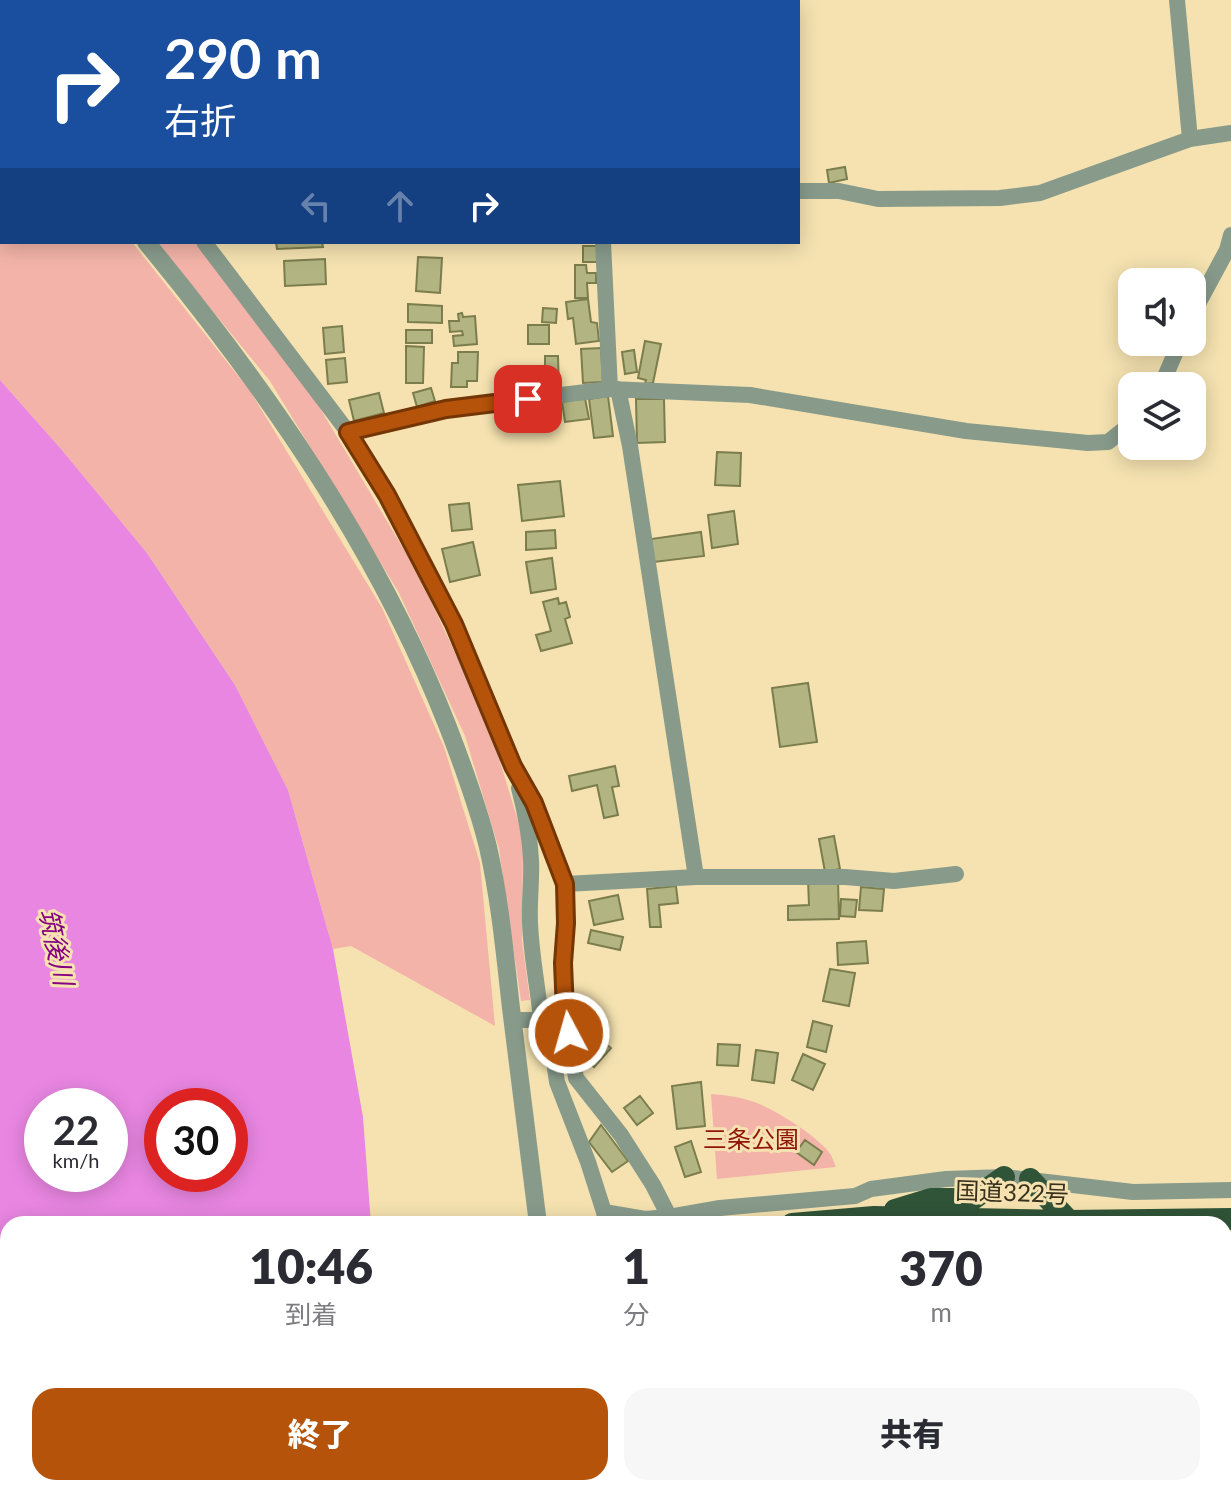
<!DOCTYPE html>
<html lang="ja">
<meta charset="utf-8">
<style>
:root{--surface:#fff;--page:#f7f7f7;--text:#2b2b33;--muted:#7c7c81;--accent:#b45309}
body{margin:0;font-family:Lato,"Noto Sans JP",sans-serif;background:var(--page);color:var(--text);height:100vh;display:flex;flex-direction:column;font-size:30px;white-space:nowrap}
*{box-sizing:border-box;margin:0}
p{font-size:26px;color:var(--muted)}
.icon{flex:none;width:44px;height:44px;fill:none;stroke:currentColor;stroke-width:2;stroke-linecap:round;stroke-linejoin:round}
.map{position:relative;flex:1;overflow:hidden}
.side{position:absolute;left:0px;top:1216px;width:1232px;height:280px;display:flex;flex-direction:column;background:var(--surface);border-radius:24px 24px 0 0;box-shadow:0 4px 20px #0003}
.side>*{flex:none}
.guide{position:absolute;left:0px;top:0px;width:800px;height:244px;box-shadow:0 4px 20px #0003;background:#1a4fa0;color:#fff;overflow:hidden}
.controls{position:absolute;left:1118px;top:268px;display:grid;gap:16px}
.controls a{display:grid;place-items:center;width:88px;height:88px;border-radius:16px;background:var(--surface);box-shadow:0 4px 20px #0003;font-size:40px}
.speed{position:absolute;left:24px;top:1088px;display:flex;gap:16px;font-size:40px;font-weight:700;text-align:center}
.speed>*{display:grid;place-content:center;width:104px;height:104px;border-radius:50%;background:var(--surface);box-shadow:0 4px 20px #0003;line-height:1}
.speed small{font-size:20px;font-weight:400}
.speed .limit{border:12px solid #d22;background:#fff;color:#111}
.pin{position:absolute;display:grid;place-items:center;width:68px;height:68px;color:#fff;margin:-34px;border-radius:16px;box-shadow:0 4px 12px #0006}
.me{position:absolute;width:88px;margin:-44px;rotate:354deg;stroke-linejoin:round;filter:drop-shadow(0 0 6px #0008)}
.turn{display:flex;align-items:center;gap:28px;height:168px;padding:0 32px;font-size:36px}
.turn .icon{width:104px;height:104px;stroke-width:2.5}
.turn b{display:block;font-size:56px;line-height:68px}
.lanes{display:flex;align-items:center;height:76px;padding:0 32px;background:#0003;justify-content:center;gap:40px;direction:ltr}
.lanes .off{opacity:.35}
.eta{display:flex;justify-content:space-evenly;align-items:center;height:136px;text-align:center}
.eta b{font-size:48px;font-weight:800;line-height:56px}
.button{display:flex;gap:16px;margin-top:auto;padding:16px 32px}
.button a{flex:1;height:92px;border-radius:24px;background:var(--accent);color:#fff;font-size:32px;font-weight:800;line-height:92px;text-align:center}
.button a+a{background:var(--page);color:var(--text)}
.map>svg:first-child{display:block}
</style>
<div class="map">
<svg width="1231" height="1496" viewBox="0 0 1231 1496">
<rect width="100%" height="100%" fill="#f5e2b0"/>
<!-- green -->
<path fill="#f3b3a8" d="M0 75 2 77V242H132L250 391 382 608 444 747 480 863 495 1026 351 946 333 949 288 790 235 685 147 553 61 449 0 380Z
M156 242H197L296 368 419 575 490 729 523 837 522 941 530 1000 521 1001 499 849 465 736 399 593 270 381Z
M711 1094C726 1095 740 1097 754 1102 773 1108 821 1138 831 1155 833 1159 834 1163 836 1167L717 1179Z"/>
<!-- water -->
<path fill="#e986e2" fill-rule="evenodd" d="M0 380 61 449 147 553 235 685 288 790 333 949 363 1117 371 1224H8V1488H360L364 1496H0ZM42 1106H110V1174H42ZM162 1106H230V1174H162Z"/>
<!-- building -->
<path fill="#b2b482" stroke="#7b7d4d" stroke-width="2" d="M845 167 847 179 829 183 827 170Z
M276 242H322L323 247 277 249Z
M583 246H597V262H583Z
M418 257 442 258 440 293 416 291Z
M325 259 326 284 285 286 284 261Z
M575 265H586L587 273H596V283H587L588 298H575Z
M588 299 591 322 597 323 599 341 576 344 573 318 568 319 566 302Z
M408 304 442 306V323L408 322Z
M543 308 557 309 556 323 542 322Z
M462 313 463 317 475 316 477 344 454 346 453 336 463 335 462 331 450 332 449 321H459L458 314Z
M528 325H549V344H528Z
M342 326 344 352 325 354 323 328Z
M406 330H432V343H406Z
M645 341 661 344 653 383 645 384 646 380 638 378Z
M406 346 424 347 423 383H406Z
M601 348 603 382 583 383 581 349Z
M634 350 637 372 625 374 622 352Z
M458 352H478L477 381H467V387H451L452 363H458Z
M545 356H558L559 391 520 392V376H545Z
M345 358 347 382 328 384 326 360Z
M431 388 435 401 417 407 413 393Z
M379 393 384 413 354 421 349 400Z
M608 396 613 436 594 438 589 399Z
M585 398 589 419 565 422 562 402Z
M636 399H664L665 442 637 443Z
M717 452 741 453 740 486 715 485Z
M560 481 564 516 522 521 518 485Z
M469 503 472 529 452 531 449 505Z
M734 511 738 544 712 548 708 515Z
M555 530 556 548 526 550V532Z
M701 532 704 556 654 562 651 539Z
M473 542 480 575 450 582 442 549Z
M552 558 556 589 531 593 526 562Z
M558 598 559 604 566 602 570 617 565 619 572 643 541 651 536 635 551 631 543 602Z
M808 683 817 742 780 747 772 688Z
M615 766 619 786 612 787 618 815 604 818 597 785 572 791 569 776Z
M834 836 840 869 825 872 819 839Z
M838 879 839 919 788 920V906L809 905 808 880Z
M676 886 678 903 659 905 661 927H650L647 889Z
M861 887 884 889 882 911 859 910Z
M618 895 623 919 594 925 589 901Z
M841 899 857 900 855 917 840 916Z
M591 930 623 937 620 950 588 943Z
M866 941 868 963 838 965 837 943Z
M830 969 855 973 849 1006 823 1001Z
M813 1021 832 1026 826 1052 807 1047Z
M587 1028 611 1048 594 1067 585 1059Z
M718 1044 740 1045 738 1066 717 1065Z
M756 1050 778 1053 774 1083 752 1080Z
M803 1054 825 1064 813 1090 792 1080Z
M701 1082 705 1126 677 1129 672 1086Z
M640 1096 653 1113 637 1125 624 1108Z
M601 1125 628 1161 612 1172 589 1142Z
M805 1140 822 1152 814 1165 796 1152Z
M691 1141 701 1172 685 1177 675 1147Z
M639 1488H700L701 1496H622L621 1490Z
M724 1488H747L748 1496H725Z
M851 1488H898V1496H851Z"/>
<g fill="none" stroke-linecap="round" stroke-linejoin="round">
<!-- minor -->
<path stroke="#889b8b" stroke-width="16" d="M182 0V2
M1177 0 1190 139
M602 2V0
M0 5 2 7
M798 191H839L878 199 1000 198 1040 193 1190 139 1231 133
M204 242 348 432 387 495 454 624 513 766 534 803 565 884 566 923 563 963 565 1011 576 1078 621 1135 653 1185 673 1224
M603 242 610 389
M1192 315 1227 250 1231 235
M1161 386 1180 342
M618 389 630 446 696 877
M348 432 446 409 610 389 750 395 966 431 1088 443 1108 442 1132 423
M519 788C525 811 530 836 531 860 532 881 529 902 530 922 531 955 538 987 541 1020
M565 884 696 877H845L894 881 956 874
M512 1020H541L549 1027 557 1082 588 1162 604 1212 606 1224
M604 1212 645 1219 669 1217 720 1208 855 1196 871 1189 946 1179 1004 1177 1133 1192 1231 1190
M1224 1244H1231
M598 1496V1488
M846 1496V1488"/>
<!-- tertiary -->
<path stroke="#889b8b" stroke-width="18" d="M0 62 2 65
M146 242C267 389 378 548 448 727 463 766 478 806 488 847 500 900 505 955 511 1008 520 1080 529 1152 538 1224
M533 1496 534 1488"/>
<!-- trunk -->
<path stroke="#305438" stroke-width="22" d="M1030 1179 1069 1221
M895 1210 931 1199H973L1004 1177
M792 1224 874 1217 1069 1221 1231 1219
M0 1323 8 1322"/>
</g>
<g fill="none" stroke-linecap="round" stroke-linejoin="round">
<defs>
<path id="route" d="M528 399 446 409 348 432 387 495 454 624 513 766 534 803 565 884 566 923 563 963 565 1011 569 1033"/>
</defs>
<!-- route casing -->
<use href="#route" stroke="#753606" stroke-width="20"/>
<!-- route -->
<use href="#route" stroke="#b45309" stroke-width="14"/>
</g>
<g text-anchor="middle" stroke-width="6" stroke-linejoin="round" paint-order="stroke">
<!-- park labels -->
<g font-size="24" fill="#8f150b" stroke="#f5e2b0">
<text x="751" y="1148">三条公園</text>
</g>
<!-- street labels -->
<g font-size="24" fill="#39311e" stroke="#f5e2b0">
<text transform="translate(1012 1193) rotate(2)" y="8">国道322号</text>
</g>
<!-- water labels -->
<g font-size="26" font-style="italic" fill="#860282" stroke="#f5e2b0">
<text transform="translate(56 947) rotate(78)" y="9">筑後川</text>
</g>
</g>
</svg>
<div class="controls">
<a><svg class="icon" aria-label="sound" viewBox="0 0 24 24"><path d="M4 9h4l5-4v14l-5-4H4zM17 9q2 3 0 6"/></svg></a>
<a><svg class="icon" aria-label="layers" viewBox="0 0 24 24"><path d="M12 4l9 5-9 5-9-5zM3 14l9 5 9-5"/></svg></a>
</div>
<div class="speed"><div>22<small>km/h</small></div><div class="limit">30</div></div>
<div class="pin" style="left:528px;top:399px;background:#d93025"><svg class="icon" aria-label="arrive" viewBox="0 0 24 24"><path d="M6 21V4h12l-3 4 3 4H6"/></svg></div>
<svg class="me" style="left:569px;top:1033px" viewBox="-20 -20 40 40"><circle r="17" fill="#b45309" stroke="#fff" stroke-width="3"/><path d="M0-11L8 9 0 5-8 9z" fill="#fff"/></svg>
<div class="guide">
<div class="turn"><svg class="icon" aria-label="right" viewBox="0 0 24 24"><path d="M7 20v-9h11M14 6l5 5-5 5"/></svg><div><b>290 m</b>右折</div></div>
<div class="lanes"><svg class="icon off" aria-label="left" viewBox="0 0 24 24"><path d="M17 20v-9H6M10 6l-5 5 5 5"/></svg><svg class="icon off" aria-label="ahead" viewBox="0 0 24 24"><path d="M12 20V5M6 11l6-6 6 6"/></svg><svg class="icon" aria-label="right" viewBox="0 0 24 24"><path d="M7 20v-9h11M14 6l5 5-5 5"/></svg></div>
</div>
<section class="side">
<div class="eta">
<div><b>10:46</b><p>到着</p></div>
<div><b>1</b><p>分</p></div>
<div><b>370</b><p>m</p></div>
</div>
<div class="button"><a>終了</a><a>共有</a></div>
</section>
</div>
